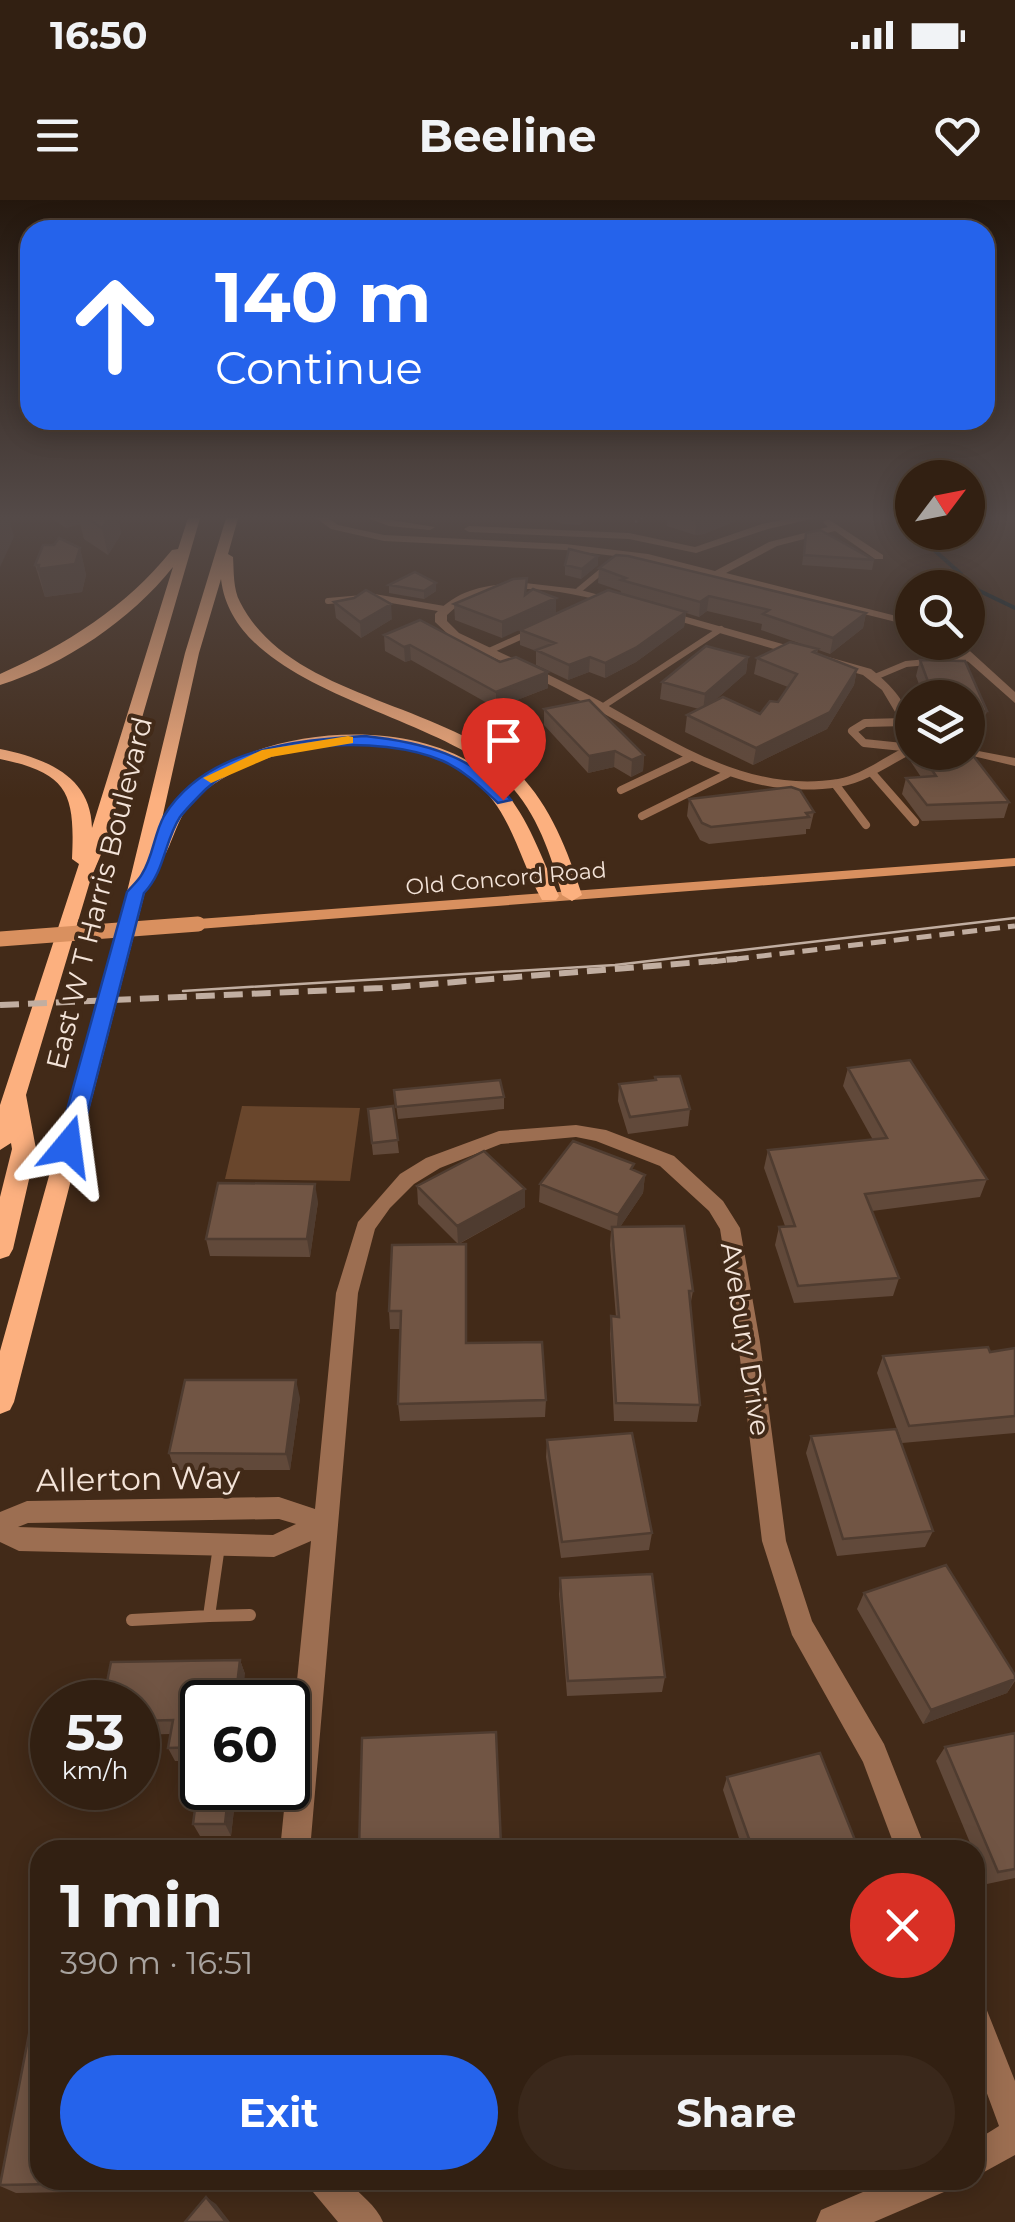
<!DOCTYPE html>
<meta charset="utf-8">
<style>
:root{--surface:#322012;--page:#3a281b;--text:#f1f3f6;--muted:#a8a39f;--line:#4d3e32;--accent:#2563eb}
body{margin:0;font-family:Montserrat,sans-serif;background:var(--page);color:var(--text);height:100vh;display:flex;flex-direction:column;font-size:38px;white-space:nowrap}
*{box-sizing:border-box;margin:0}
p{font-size:32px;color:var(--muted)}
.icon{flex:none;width:55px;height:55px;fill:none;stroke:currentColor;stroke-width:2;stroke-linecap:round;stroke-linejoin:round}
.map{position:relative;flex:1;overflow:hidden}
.sheet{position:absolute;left:30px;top:1640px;width:955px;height:350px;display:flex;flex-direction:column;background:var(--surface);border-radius:30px;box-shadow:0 5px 25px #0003,0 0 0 2px var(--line)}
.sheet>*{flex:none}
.guide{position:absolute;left:20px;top:20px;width:975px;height:210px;border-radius:30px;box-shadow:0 5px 25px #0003,0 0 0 2px var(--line);background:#2563eb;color:#fff;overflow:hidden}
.needle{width:65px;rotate:58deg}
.controls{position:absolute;left:895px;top:260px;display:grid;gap:20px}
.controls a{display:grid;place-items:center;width:90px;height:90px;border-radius:50%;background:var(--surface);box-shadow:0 5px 25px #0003,0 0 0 2px var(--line);font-size:50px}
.speed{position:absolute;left:30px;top:1480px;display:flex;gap:20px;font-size:50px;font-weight:700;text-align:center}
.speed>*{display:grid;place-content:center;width:130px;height:130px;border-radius:50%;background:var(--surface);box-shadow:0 5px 25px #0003,0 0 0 2px var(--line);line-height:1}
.speed small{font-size:25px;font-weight:400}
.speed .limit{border:5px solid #111;border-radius:15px;background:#fff;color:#111}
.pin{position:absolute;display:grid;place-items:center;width:85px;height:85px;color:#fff;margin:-102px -42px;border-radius:50% 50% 50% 0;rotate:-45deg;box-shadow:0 0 10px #0007}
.pin .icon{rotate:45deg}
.me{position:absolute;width:110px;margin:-55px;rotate:16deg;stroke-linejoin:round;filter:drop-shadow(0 0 8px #0008)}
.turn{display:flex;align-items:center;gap:35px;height:210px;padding:0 30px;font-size:45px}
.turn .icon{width:130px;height:130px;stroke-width:2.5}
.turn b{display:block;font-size:70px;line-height:85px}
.round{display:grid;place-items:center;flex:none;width:105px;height:105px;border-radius:52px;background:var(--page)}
.summary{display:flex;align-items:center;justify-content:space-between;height:170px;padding:0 30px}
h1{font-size:60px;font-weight:700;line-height:75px}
.action{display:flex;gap:20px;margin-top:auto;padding:20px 30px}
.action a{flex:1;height:115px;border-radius:60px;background:var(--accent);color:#fff;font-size:40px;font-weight:700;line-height:115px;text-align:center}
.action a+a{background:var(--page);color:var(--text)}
.status{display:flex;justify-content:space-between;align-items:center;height:70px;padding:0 50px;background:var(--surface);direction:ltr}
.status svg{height:28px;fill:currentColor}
header{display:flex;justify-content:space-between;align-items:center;height:130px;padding:0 30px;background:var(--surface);font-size:45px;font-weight:700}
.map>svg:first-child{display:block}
</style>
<div class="status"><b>16:50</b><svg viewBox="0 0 49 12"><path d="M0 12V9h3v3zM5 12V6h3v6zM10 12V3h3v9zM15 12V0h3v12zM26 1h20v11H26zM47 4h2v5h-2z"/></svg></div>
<header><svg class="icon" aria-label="menu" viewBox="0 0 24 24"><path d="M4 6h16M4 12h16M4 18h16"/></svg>Beeline<svg class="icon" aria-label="heart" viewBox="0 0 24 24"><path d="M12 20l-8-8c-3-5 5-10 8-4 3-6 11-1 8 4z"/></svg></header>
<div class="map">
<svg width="1015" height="2022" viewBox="0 0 1015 2022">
<rect width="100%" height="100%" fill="#422a18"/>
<!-- green -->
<path fill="#69462c" d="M242 906 360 908 350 981 225 979Z"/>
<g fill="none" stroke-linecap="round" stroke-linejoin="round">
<!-- stream -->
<path stroke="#021f2a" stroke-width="4" d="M895 315 961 374 963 383 1015 408"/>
<!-- path -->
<path stroke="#998577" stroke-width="2.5" stroke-dasharray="2.5 4" stroke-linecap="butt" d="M635 322 646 315"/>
<!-- lane-far2 -->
<path stroke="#9c6e51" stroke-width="6" d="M579 390 608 366
M328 401 374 397 444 409
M487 452 531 432
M875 477 906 464 971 458
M602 507 721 429"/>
<!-- lane-far1 -->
<path stroke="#9c6e51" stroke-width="8" d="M905 522 865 523 852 531 864 543 912 548
M872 573 915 622
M835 584 866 625
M621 590 691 557
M642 616 727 574"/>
<!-- lane -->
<path stroke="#9c6e51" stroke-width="12" d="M219 1346 209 1416 250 1415
M132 1420 209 1416"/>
<!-- street -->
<path fill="#9c6e51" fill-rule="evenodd" d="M312 315H324L338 325 384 335 565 344 648 354 715 371 769 342 828 327 823 322 828 319 883 355V359H875L835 331 777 346 726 373 912 420V426L648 360 565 350 384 341 331 329Z
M359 315 435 327 430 330 389 326Z
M806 315 824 316 768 329 696 353 629 339 469 332 464 329 469 326 629 333 695 347 762 324Z
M525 383 577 389 625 402 619 405C566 392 491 372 447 415V421L459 433C500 453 543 471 583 492 665 535 742 594 838 579 864 574 884 557 907 546L912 545V552H915C889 565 868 582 839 587 739 603 659 542 575 498 535 476 492 458 451 437L435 422V414C460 387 490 384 525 383Z
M662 410 871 469C891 485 912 506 912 533L907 532 882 490 863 475 658 415V411Z
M946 442H960L1015 492V503Z
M968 549 1015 558V566L956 552H968Z
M576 925 606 930 674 956 723 1001 740 1028 760 1142 786 1341 812 1421 884 1544 926 1650H896L863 1562 792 1435 762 1341 738 1142 720 1029 709 1011 660 966 596 941 576 937 501 944 440 968 414 984 390 1008 375 1029 358 1093 310 1650H280L311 1341 274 1357 19 1351 0 1342V1312L27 1301 279 1297 315 1309 336 1093 358 1022 400 974 426 958 499 931ZM279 1319 296 1324 273 1335 18 1327 28 1323Z
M975 1803 986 1808 1015 1881V1955L975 1977V1941L999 1926 975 1861Z
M308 1980H347C359 1994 377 2006 383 2022H338L313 1992Z
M891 1980H949L944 1992 874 2022H816L821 2010Z"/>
<!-- secondary -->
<path fill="#d9905f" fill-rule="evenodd" d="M1015 658V666L198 729 190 724 198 719Z"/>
<!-- primary -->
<path fill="#fcb07f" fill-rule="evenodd" d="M189 315H201L105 645 91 678 26 895 36 949 13 1049 9 1056 0 1059V997L12 949 11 943 0 950V905L79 664 72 659C75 594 69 573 0 559V549C44 558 91 575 92 628L173 367C131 420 64 465 0 485V474C67 444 125 408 172 350L178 349Z
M227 315H239L228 354 233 357C234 372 233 389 240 402 289 499 444 501 518 573 551 606 568 652 582 695L572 701 562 695C551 654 536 610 505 580 434 511 234 492 221 379L199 453 162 619C219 526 412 506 492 578 526 609 540 655 559 696L556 700H542C520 662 513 617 480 586 412 521 260 537 195 599 179 614 175 635 166 653H155L14 1202 10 1210 0 1214V1151L117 733 185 453Z"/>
<!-- tram -->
<path stroke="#c1aea1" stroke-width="2.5" d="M183 791 615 765 1015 718"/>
<!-- rail-far1 -->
<path stroke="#c1aea1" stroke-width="5" stroke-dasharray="15 8" stroke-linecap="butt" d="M711 762 1015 726"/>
<!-- rail -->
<path stroke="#c1aea1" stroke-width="6" stroke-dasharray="19 9" stroke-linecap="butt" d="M0 805 382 788 737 759"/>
<!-- secondary-bridge -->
<path stroke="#d9905f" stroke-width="15" d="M0 739 198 724"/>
</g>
<!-- wall -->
<path fill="#61493a" d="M47 315H118L121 334 108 355 84 339 80 324 66 328Z
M557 315H590L580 325 564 324 556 322Z
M668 315H750L704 334 695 335 667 326Z
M806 333 874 360 872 370 802 365Z
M80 348 86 375 82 392 45 397 35 365Z
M565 365H598L581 379 565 375Z
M599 368 866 413 863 428 830 454 761 430 762 424 707 411 699 417 686 413 684 427 636 462 605 478 589 472 568 480 536 465V451L520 445V430L620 394 621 391 598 383Z
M389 385 436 391 424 399 389 393Z
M526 394 502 438 455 420 454 404Z
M334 402 392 419 361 438 336 418Z
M384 435 500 462 548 488 496 508 411 460 405 462 385 451Z
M818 449 817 454 857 469 854 485 827 529 753 565 685 532 687 515 699 509 660 499 662 482 748 457 746 473 713 502 760 514 778 502 788 487 754 474 757 458Z
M920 460 987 511 982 528 968 527V498H924L916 476Z
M544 509 644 555 643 571 631 577 614 567 588 573 544 525Z
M914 552H968L1009 602 1004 618 922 621 902 594 906 578 921 577 911 562Z
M689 599 814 612 810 629H806V634L709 644 700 640 687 616Z
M848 868 987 979 980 997 872 1011 899 1078 893 1096 794 1103 775 1045 779 1027 785 1026 764 968 768 950 873 940 843 886Z
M655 877 690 909 688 926 628 934 618 901 619 884 655 881Z
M394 890 504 897V909L398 919Z
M393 906 399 953 373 955 368 909Z
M633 970 645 975 643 993 620 1027 693 1091 690 1107 700 1205 697 1222 614 1221 610 1134 611 1116 616 1117 610 1045 611 1031 539 1002 540 984Z
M417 986 525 1007 459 1044 467 1143 546 1200 545 1217 400 1221 398 1204 400 1129H390L389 1111 458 1044 418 1004Z
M318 1002 310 1057 210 1056 206 1039Z
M1015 1148V1233L902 1243 877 1173 883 1156 990 1152Z
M300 1198 290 1270H175L169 1253Z
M811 1236 933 1331 925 1347 837 1356 806 1253Z
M547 1240 652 1333 649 1350 561 1358 546 1257Z
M560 1378 665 1477 662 1492 567 1496 559 1394Z
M864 1393 1015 1475V1481L1007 1493 923 1524 857 1409Z
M240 1460 245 1474 202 1502V1588L236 1592 231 1636H200L193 1624 202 1561H175L168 1548 170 1534 138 1535V1502Z
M496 1532 501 1650H359Z
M1015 1533V1678L987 1684 975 1654V1650H973L936 1561 945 1547Z
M727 1577 859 1650H743L723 1590Z
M179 1980 178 1990 16 1993 0 1986Z"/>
<!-- shaded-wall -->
<path fill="#4f3c30" d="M4 315H8L14 337 0 367V324Z
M63 315H78L80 324 66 328Z
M111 315H118L121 334 108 355 102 328Z
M581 315H590L580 325Z
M715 315H750L704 334 695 335 696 321Z
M80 348 86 375 82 392 45 397 38 369Z
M598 356V365L581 379 582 369Z
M436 383V391L424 399V391Z
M709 396 707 411 699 417 700 402Z
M556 398V413L502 438V422Z
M391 404 392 419 361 438 360 422Z
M686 412 684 427 636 462 605 478V463Z
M866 413 863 428 830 454 833 438Z
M410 445 411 460 405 462 404 447Z
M590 457 589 472 568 480 569 465Z
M748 457 746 473 703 511 705 494Z
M857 469 854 485 827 529 753 565 756 548Z
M548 472V488L496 508V492Z
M615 551 614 567 588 573 589 556Z
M644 555 643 571 631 577 632 560Z
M645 975 643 993 616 1033 618 1015Z
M315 984 318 1002 310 1057 307 1039Z
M525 989V1007L458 1044 457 1026Z
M296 1180 300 1198 290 1270 286 1254Z
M240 1460 245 1474 242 1502H235Z
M1015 1479 1007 1493 923 1524 931 1510Z
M229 1588H234L236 1592 231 1636 225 1624Z
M167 1980H179L178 1990 167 1982Z
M206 1997 216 2004 230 2022H226Z"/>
<!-- building -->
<path fill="#715544" stroke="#4f3c30" stroke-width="2.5" d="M82 315H111L102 328Z
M680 315H715L696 321Z
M820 330 874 360 804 355 806 333Z
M59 338 80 348 75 364 38 369 39 365H35L43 345H54Z
M569 349 598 356 582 369 565 365Z
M616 355 628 356 866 413 833 438 763 414 769 410 709 396 700 402 621 380 626 378 599 368Z
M415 372 436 383 424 391 389 385Z
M527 378 525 395 533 389 556 398 502 422 454 404 513 379Z
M366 390 391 404 360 422 334 402 354 398Z
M608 390 686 412 637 447 605 463 590 457 569 465 536 450 555 443 520 430Z
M420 420 500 462 516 457 548 472 496 492 410 445 404 447 384 435Z
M790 442 818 449 813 452 857 469 830 512 756 548 687 515 723 497 760 514 770 501 778 502 797 474 757 458Z
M706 446 748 457 705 494 662 482Z
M920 460 965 461 987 511H968V498H934Z
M589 500 644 555 632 560 615 551 589 556 544 509Z
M968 549 1009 602 927 605 906 578 936 576 920 552H968Z
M791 587 800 590 814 612 806 613 809 617 711 627 702 623 689 599Z
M910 860 987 979 865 994 899 1078 798 1086 779 1027 795 1026 768 950 887 938 848 868Z
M680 876 690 909 630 917 619 884 656 880 655 877Z
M500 880 504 897 396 907 394 890Z
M393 906 398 940 372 943 368 909Z
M573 941 634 964 631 969 645 975 618 1015 540 984Z
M484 951 525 989 457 1026 417 986Z
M218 983 315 984 307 1039H206Z
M684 1026 693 1091H689L700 1205 616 1203 611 1116 619 1117 612 1027Z
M466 1044V1143L542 1142 546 1200 398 1204 401 1111H389L392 1045Z
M988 1147 990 1152 1015 1148V1216L909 1226 883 1156Z
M185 1180H296L286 1254 169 1253Z
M896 1229 933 1331 843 1339 811 1236Z
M632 1233 652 1333 562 1342 547 1240Z
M946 1365 1015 1475V1479L931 1510 864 1393Z
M652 1374 665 1477 568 1481 560 1378Z
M240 1460 235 1502H202V1547L168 1548 173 1520 138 1521V1502H103L111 1462Z
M496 1532 501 1644 359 1650 362 1538Z
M1015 1533V1669L998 1672 945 1547Z
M820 1553 859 1650H753L727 1577Z
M202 1555V1588H229L225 1624H193Z
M29 1834H40V1980H167V1982L0 1985Z
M206 1997 226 2022H185Z"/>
<!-- sky -->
<linearGradient id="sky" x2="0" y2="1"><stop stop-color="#24170d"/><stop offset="0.53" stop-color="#544a48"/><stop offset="1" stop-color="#544a48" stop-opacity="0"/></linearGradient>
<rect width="1015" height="599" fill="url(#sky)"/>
<!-- route -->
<path fill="#2563eb" stroke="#184099" stroke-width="2.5" d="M365 536C421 542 474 555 511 600L498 603C481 587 465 571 443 561 379 534 260 540 206 589 198 597 187 608 180 617 164 642 165 671 144 693L79 946 68 953 60 951 57 946 127 692C132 686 139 680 142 674 153 657 154 634 164 616 205 549 295 540 365 536Z"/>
<!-- slow -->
<path fill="#f59e0b" d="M348 536 353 537V543L271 557 211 583 203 578 262 550Z"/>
<g text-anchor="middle" stroke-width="8" stroke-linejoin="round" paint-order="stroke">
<!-- far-street labels -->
<g font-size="22" fill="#f4e4d9" stroke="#422a18">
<text transform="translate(506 678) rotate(-5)" y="8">Old Concord Road</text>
</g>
<!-- street labels -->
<g font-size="28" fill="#f4e4d9" stroke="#422a18">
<text transform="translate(99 693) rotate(-76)" y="10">East W T Harris Boulevard</text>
<text transform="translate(746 1139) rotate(81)" y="10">Avebury Drive</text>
</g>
<!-- near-street labels -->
<g font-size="32" fill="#f4e4d9" stroke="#422a18">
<text transform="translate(138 1279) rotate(-1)" y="11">Allerton Way</text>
</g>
</g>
</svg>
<div class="controls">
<a><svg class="needle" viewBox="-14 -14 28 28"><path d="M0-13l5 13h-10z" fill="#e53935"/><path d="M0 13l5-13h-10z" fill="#a8a39f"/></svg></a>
<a><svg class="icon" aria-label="search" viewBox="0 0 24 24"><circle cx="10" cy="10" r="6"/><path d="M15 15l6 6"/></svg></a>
<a><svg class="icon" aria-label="layers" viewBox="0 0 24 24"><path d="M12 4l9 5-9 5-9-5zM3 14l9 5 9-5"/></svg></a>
</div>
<div class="speed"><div>53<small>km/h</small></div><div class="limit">60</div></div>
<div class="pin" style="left:503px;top:600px;background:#d93025"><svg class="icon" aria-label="arrive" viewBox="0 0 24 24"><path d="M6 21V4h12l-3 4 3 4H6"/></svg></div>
<svg class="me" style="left:68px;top:946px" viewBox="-20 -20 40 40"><path d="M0-17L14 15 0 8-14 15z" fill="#2563eb" stroke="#fff" stroke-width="4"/></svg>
<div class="guide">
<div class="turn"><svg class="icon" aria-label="ahead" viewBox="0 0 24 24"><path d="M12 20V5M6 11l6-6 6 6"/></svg><div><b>140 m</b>Continue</div></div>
</div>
<section class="sheet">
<div class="summary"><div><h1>1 min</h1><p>390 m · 16:51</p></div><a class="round" style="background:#d93025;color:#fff"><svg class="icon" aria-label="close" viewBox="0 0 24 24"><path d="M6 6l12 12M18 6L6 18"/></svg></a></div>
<div class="action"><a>Exit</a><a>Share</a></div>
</section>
</div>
